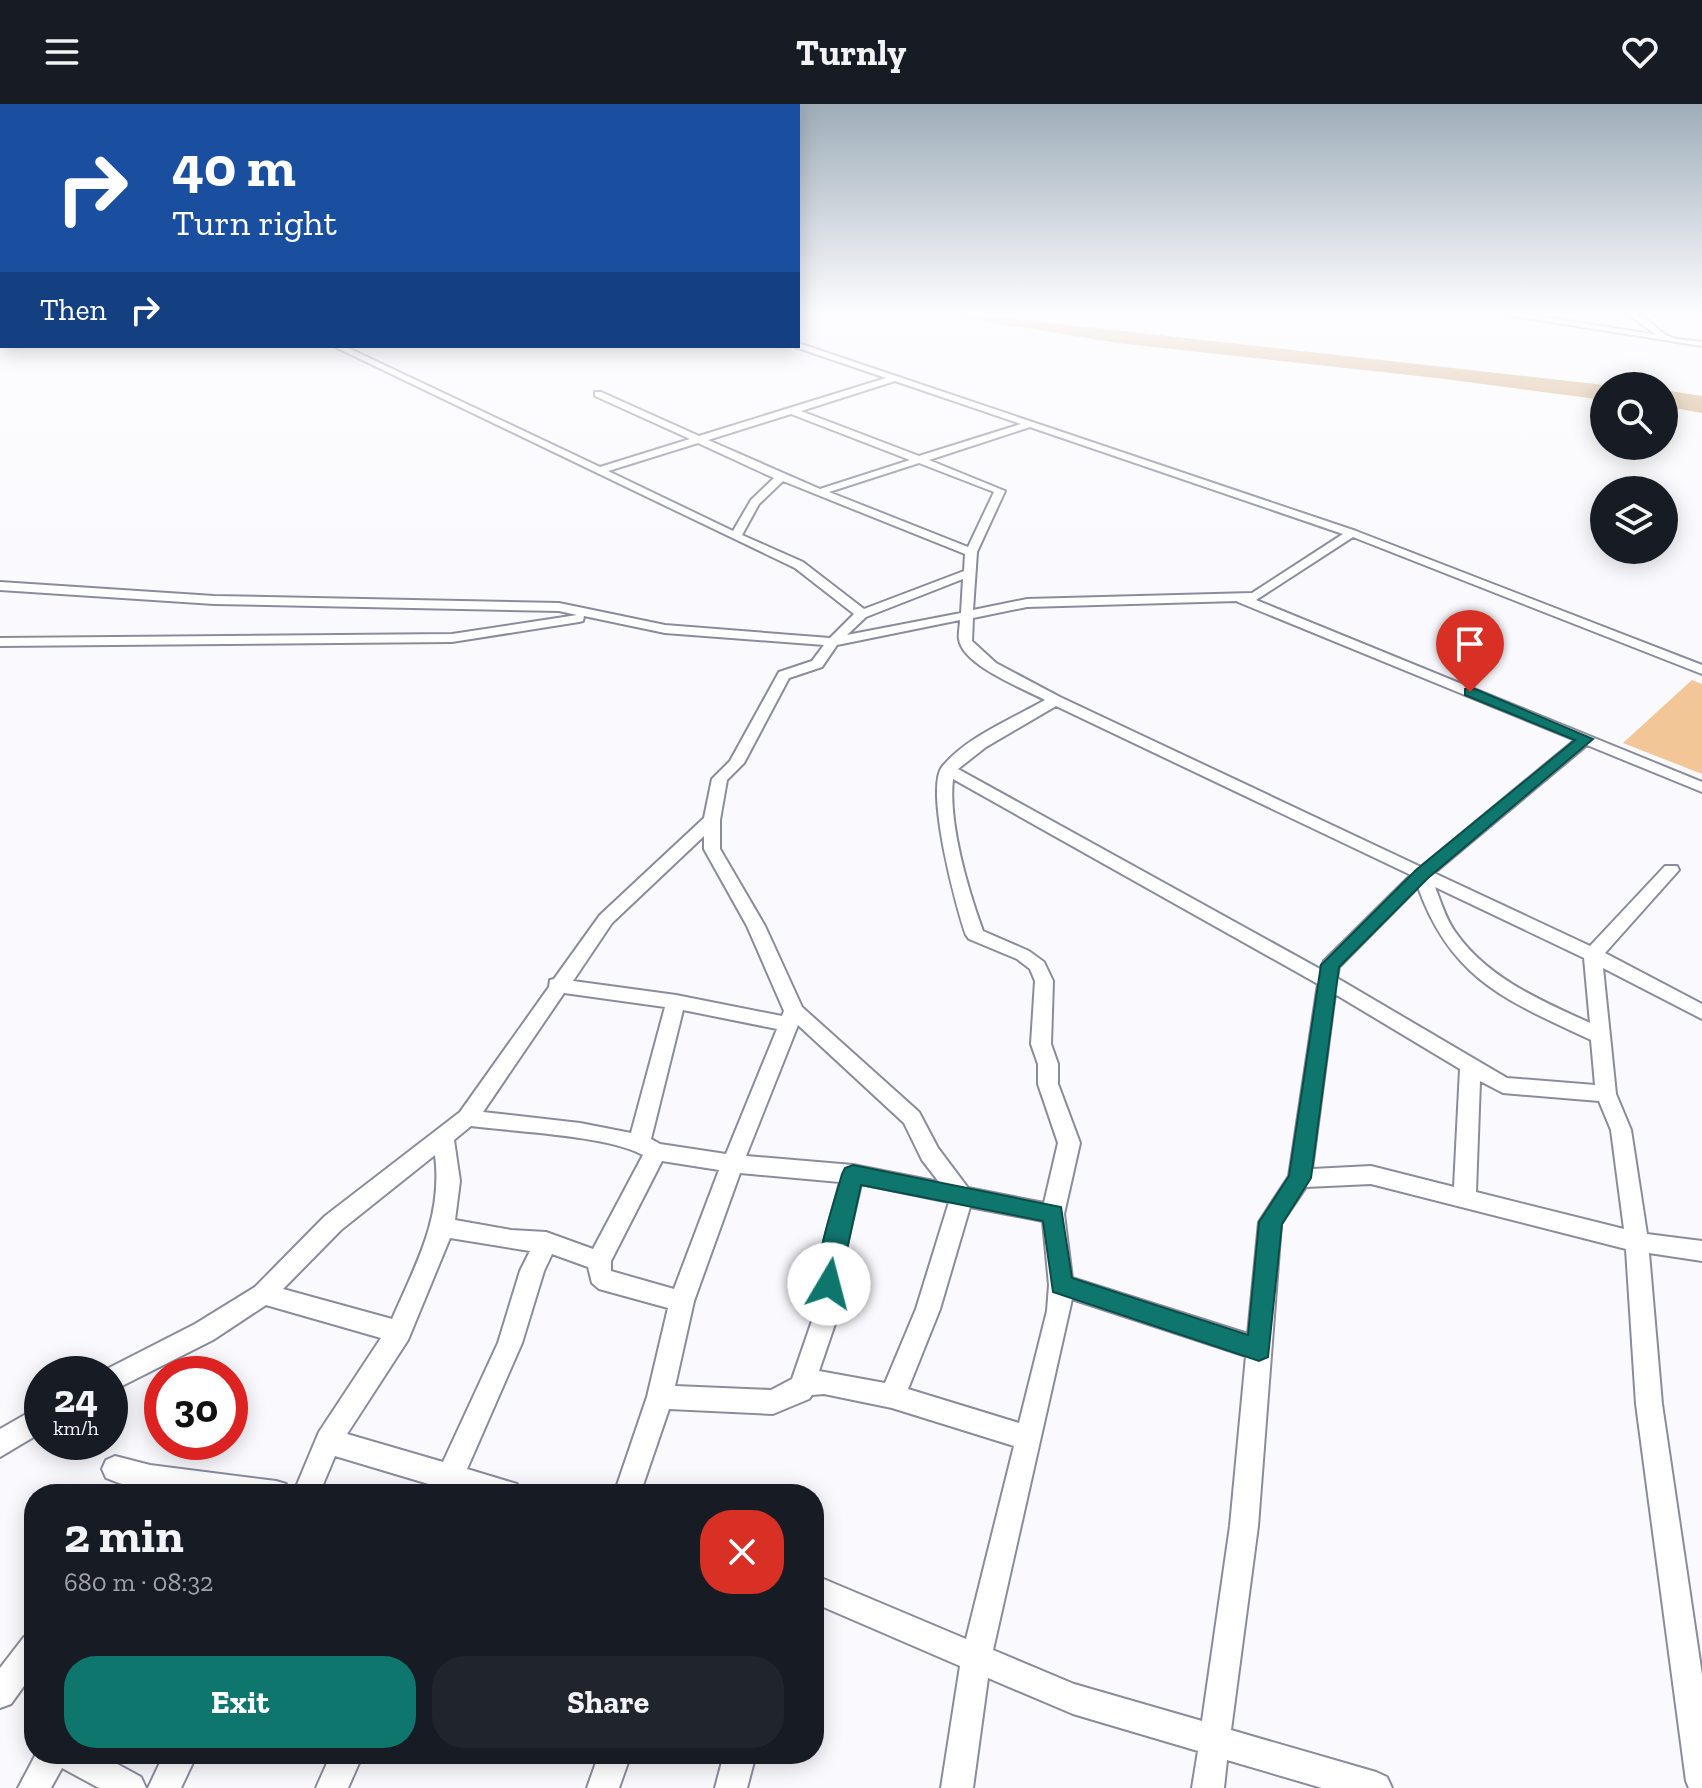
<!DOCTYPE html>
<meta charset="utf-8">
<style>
:root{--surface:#171b24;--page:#20242c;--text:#f1f3f6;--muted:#9ea1a6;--accent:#0f766e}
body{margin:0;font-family:"Zilla Slab",serif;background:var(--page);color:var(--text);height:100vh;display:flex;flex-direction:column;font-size:30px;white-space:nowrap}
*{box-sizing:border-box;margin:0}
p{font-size:26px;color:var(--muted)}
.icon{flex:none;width:44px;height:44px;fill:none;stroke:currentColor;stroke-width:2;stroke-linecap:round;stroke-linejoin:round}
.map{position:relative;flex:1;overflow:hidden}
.side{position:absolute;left:24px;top:1380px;width:800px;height:280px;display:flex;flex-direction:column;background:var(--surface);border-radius:32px;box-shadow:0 4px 20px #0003}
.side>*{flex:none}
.top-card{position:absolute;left:0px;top:0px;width:800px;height:244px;box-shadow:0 4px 20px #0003;background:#1a4fa0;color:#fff;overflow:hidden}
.fabs{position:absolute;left:1590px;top:268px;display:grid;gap:16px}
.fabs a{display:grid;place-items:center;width:88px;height:88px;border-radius:50%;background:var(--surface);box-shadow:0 4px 20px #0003;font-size:40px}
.speed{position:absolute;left:24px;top:1252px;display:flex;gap:16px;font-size:40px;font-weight:700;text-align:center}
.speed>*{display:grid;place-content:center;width:104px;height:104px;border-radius:50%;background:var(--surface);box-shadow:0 4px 20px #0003;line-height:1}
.speed small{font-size:20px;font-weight:400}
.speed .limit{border:12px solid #d22;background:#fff;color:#111}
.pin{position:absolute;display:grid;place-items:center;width:68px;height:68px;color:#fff;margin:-82px -34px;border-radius:50% 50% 50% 0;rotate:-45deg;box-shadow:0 0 8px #0007}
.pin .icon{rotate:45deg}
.me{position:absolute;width:88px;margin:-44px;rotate:8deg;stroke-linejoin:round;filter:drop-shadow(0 0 6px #0008)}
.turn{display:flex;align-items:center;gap:28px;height:168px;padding:0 40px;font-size:36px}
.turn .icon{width:104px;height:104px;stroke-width:2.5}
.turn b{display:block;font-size:56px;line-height:68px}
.then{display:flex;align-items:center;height:76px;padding:0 40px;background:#0003;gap:16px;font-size:30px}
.round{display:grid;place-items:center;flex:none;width:84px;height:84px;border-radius:32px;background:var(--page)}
.head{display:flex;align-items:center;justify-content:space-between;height:136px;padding:0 40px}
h1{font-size:48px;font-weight:700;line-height:60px}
.primary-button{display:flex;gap:16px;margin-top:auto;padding:16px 40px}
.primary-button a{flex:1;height:92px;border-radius:32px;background:var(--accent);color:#fff;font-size:32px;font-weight:700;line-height:92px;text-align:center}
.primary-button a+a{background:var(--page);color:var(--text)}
header{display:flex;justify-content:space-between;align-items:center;height:104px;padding:0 40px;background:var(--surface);font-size:36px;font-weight:700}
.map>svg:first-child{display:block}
</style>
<header><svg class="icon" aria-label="menu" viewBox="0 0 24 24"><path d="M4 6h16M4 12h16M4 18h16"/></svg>Turnly<svg class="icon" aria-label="heart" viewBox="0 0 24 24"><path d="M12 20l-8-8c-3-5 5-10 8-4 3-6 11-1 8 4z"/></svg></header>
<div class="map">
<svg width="1702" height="1684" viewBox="0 0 1702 1684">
<rect width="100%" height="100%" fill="#fafafe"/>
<!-- green -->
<path fill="#f2c696" d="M1692 576 1702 580V670L1623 639Z"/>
<!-- water -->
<path fill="#cfa372" d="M947 211H980L1614 282H1604V296L1437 274 1117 239Z
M1664 286 1702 292V309L1664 302Z"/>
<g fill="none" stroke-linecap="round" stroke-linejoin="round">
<defs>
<path id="minor" d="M1501 210H1524L1657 231 1627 210C1651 210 1652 224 1668 232 1677 237 1692 236 1702 238V242Z
M798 239 1356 427 1702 561V570L1353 433 1256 496 1702 678V688L1587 641 1434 769 1590 842 1665 762H1677L1679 766 1605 849 1702 900V915L1603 864 1616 990 1631 1026 1647 1130 1702 1137V1157L1649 1149 1662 1300 1702 1571V1684H1689L1686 1677 1636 1300 1626 1145 1371 1080 1306 1083 1281 1120 1258 1422 1231 1626 1376 1668 1387 1673 1392 1684H1322L1227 1656 1224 1684H1192L1198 1647 1073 1610 988 1574 973 1684H941L960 1562 814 1499V1471L966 1535 1014 1342 892 1304 824 1290 812 1291 809 1295 773 1310 669 1305 640 1390H614L647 1293 668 1204 599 1185 592 1179 588 1163 552 1150 544 1167 522 1239 467 1365 517 1380 520 1390H429L432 1381 335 1352 319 1390H293L319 1328 381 1234 266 1201 213 1236 110 1288V1270H100L101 1268 195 1220 255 1183 325 1112 460 1008 549 883 550 876 554 875 600 811 704 714 712 675 730 657 779 568 812 557 824 541 665 529 584 512 583 517 579 518 452 538 0 542V534L452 530 577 511 559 507 214 500 0 486V478L214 492 559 499 665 521 830 534 854 510 795 464 333 242H344L600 363 690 335 595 292V288H601L699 332 886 274 795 243ZM895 277 1021 320 919 352 801 307ZM791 310 910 356 820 385 708 336ZM1030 323 1343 430 1252 489 1027 495 973 506 977 448 1005 387 929 356ZM698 339 774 374 751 396 733 427 608 367ZM919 359 994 388 968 443 829 388ZM783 377 965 450 964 467 864 505 803 458 742 431 759 400ZM963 475 961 509 847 531 866 513ZM1237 497 1238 498 1575 636 1421 763 1060 593 996 559 972 537 973 514 1027 503ZM960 516C960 522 958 530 959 535 962 561 1024 585 1045 596 1012 615 966 633 942 663 925 686 956 803 966 831L969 835 1017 855 1030 865 1035 877 1031 940 1038 960V980L1058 1039 1044 1099 968 1084 938 1044 919 1008 802 903 765 822 720 745V716L727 676 744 659 789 574 822 563 837 541ZM1056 602 1411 771 1324 857 1320 865 958 665 986 643ZM953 675 1318 880 1289 1072 1259 1118 1248 1230 1072 1174 1064 1110 1080 1039 1058 980V960L1051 940 1053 877 1044 858 1029 847 983 827C968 786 948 719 953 675ZM704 732V745L747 822 784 907 782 912 676 891 573 877 612 819ZM1418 783C1451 876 1508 897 1591 936L1595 981 1507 974 1337 874 1339 863ZM1435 783 1584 854 1590 919C1542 897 1487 874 1456 829 1446 816 1441 798 1435 783ZM564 889 665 903 631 1029 580 1019 483 1008ZM1335 890 1460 965 1454 1083 1371 1062 1312 1065ZM683 906 777 925 726 1050 660 1040 651 1035ZM798 921 904 1019 922 1056 939 1078 853 1061 746 1052ZM1480 977 1503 989 1599 997 1611 1026 1624 1125 1476 1088ZM471 1022C516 1028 606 1031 643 1051L593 1145 546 1128 511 1126 455 1116 460 1077 454 1036ZM435 1051C443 1113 416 1160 392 1215L283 1185 341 1126ZM662 1057 719 1066 674 1185 611 1167V1157ZM740 1069 840 1078 821 1149 814 1211 792 1275 771 1286 675 1282 694 1197ZM861 1080 949 1098 916 1205 885 1279 819 1267 838 1211 845 1149ZM970 1103 1043 1117 1049 1181 1047 1207 1019 1319 908 1285 940 1205ZM450 1134 530 1147 520 1167 498 1239 443 1358 347 1330 408 1236ZM1072 1195 1246 1252 1230 1422 1202 1617 1074 1580 993 1546Z
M42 1301V1328L0 1353V1325Z
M115 1352 150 1361 276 1377 286 1380 289 1390C229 1390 163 1398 106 1374L102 1365 106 1356Z
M34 1528V1568L11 1600 0 1604V1564L24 1533Z
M36 1650H99L141 1673 146 1684H99L62 1664 51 1684H18Z
M164 1650H197L181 1684H148Z
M331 1650H363L348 1684H316Z
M599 1650H631L619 1684H587Z
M724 1650H756L747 1684H715Z"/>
</defs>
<!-- minor casing -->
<use href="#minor" stroke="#8a8c9e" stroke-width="4"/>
<!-- minor -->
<use href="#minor" fill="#fff" fill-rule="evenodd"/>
</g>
<!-- sky -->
<linearGradient id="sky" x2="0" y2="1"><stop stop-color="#9eadb9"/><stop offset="0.47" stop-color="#fdfdff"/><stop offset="1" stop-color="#fdfdff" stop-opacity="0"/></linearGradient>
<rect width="1702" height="446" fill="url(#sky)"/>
<!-- route -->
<path fill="#0f766e" stroke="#0a4d48" stroke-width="2" d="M1465 585H1475L1593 635 1428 774 1339 863 1311 1074 1282 1120 1268 1253 1259 1257 1053 1188 1043 1117 861 1081 838 1187 829 1190 821 1187C810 1164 835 1097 842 1070L845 1064 853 1061 1061 1103 1072 1174 1248 1231 1259 1118 1289 1072 1321 861 1416 766 1575 636 1465 591Z"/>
</svg>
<div class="fabs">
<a><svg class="icon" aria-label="search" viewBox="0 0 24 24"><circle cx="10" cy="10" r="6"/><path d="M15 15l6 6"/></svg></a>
<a><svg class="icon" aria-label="layers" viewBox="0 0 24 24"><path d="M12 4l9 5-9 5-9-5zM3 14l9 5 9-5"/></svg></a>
</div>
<div class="speed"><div>24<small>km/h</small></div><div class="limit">30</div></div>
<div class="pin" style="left:1470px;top:588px;background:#d93025"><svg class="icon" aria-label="arrive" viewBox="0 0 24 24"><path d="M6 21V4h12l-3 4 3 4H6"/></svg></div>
<svg class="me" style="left:829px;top:1180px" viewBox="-20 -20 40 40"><circle r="19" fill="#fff"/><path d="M0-13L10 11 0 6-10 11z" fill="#0f766e"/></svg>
<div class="top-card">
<div class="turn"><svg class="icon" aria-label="right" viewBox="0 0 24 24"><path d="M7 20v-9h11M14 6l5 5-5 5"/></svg><div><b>40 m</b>Turn right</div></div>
<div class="then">Then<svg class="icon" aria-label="right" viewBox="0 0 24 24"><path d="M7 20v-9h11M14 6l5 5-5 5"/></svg></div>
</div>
<section class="side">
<div class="head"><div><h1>2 min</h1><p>680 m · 08:32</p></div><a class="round" style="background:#d93025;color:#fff"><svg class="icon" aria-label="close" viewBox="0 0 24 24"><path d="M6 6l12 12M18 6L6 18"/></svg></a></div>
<div class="primary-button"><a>Exit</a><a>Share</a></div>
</section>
</div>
